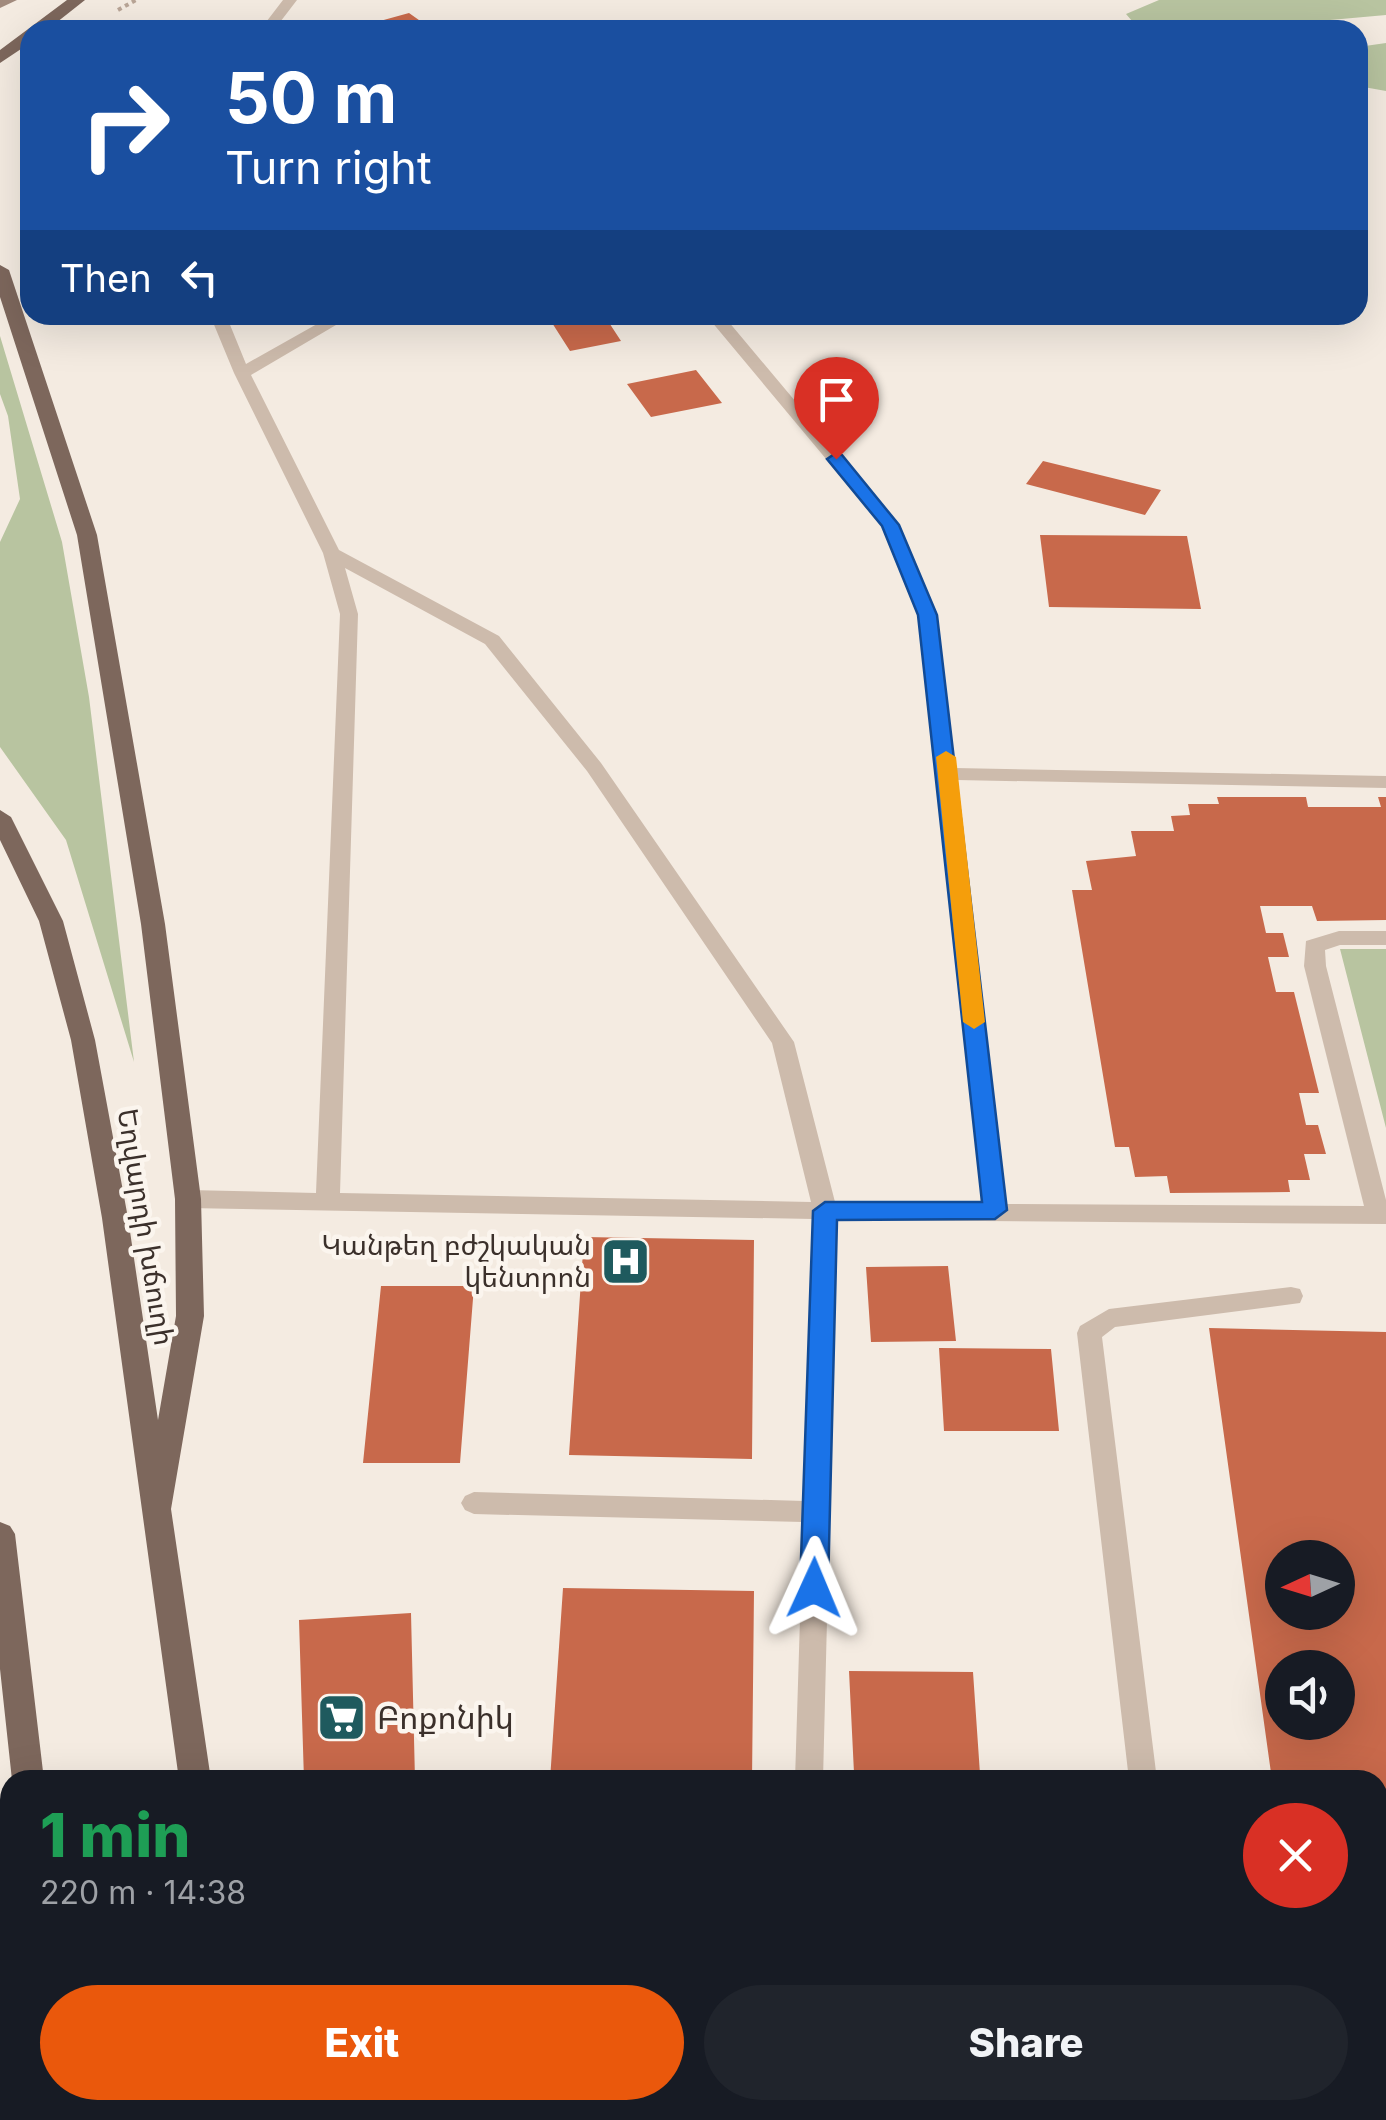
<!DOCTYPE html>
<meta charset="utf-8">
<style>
:root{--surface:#171b24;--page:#20242c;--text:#f1f3f6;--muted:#9ea1a6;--accent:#ea580c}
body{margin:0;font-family:Inter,"Noto Sans Armenian",sans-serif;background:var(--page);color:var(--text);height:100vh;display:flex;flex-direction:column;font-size:38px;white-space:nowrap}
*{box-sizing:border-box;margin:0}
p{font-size:32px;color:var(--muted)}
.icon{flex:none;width:55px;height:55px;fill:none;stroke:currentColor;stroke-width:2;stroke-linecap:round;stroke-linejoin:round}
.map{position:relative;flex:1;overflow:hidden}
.panel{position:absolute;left:0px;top:1770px;width:1388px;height:350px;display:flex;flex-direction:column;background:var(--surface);border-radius:30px 30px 0 0;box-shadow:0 10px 40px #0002}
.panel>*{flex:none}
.hud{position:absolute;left:20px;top:20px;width:1348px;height:305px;border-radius:30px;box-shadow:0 10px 40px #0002;background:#1a4fa0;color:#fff;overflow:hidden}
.needle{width:65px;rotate:266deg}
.fabs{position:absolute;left:1265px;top:1540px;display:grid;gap:20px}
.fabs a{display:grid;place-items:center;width:90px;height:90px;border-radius:50%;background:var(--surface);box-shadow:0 10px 40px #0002;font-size:50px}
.pin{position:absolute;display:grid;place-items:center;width:85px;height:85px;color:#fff;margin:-102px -42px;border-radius:50% 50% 50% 0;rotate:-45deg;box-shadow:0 0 10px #0007}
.pin .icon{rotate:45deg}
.me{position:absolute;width:110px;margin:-55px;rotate:1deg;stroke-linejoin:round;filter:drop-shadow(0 0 8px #0008)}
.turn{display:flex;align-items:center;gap:35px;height:210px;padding:0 40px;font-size:45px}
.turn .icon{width:130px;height:130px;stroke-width:2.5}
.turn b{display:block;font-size:70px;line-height:85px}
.then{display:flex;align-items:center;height:95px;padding:0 40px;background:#0003;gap:20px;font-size:38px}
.round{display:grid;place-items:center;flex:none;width:105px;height:105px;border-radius:52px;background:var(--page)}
.overview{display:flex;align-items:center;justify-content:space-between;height:170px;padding:0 40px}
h1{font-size:60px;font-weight:800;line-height:75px;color:#1e9e55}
.button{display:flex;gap:20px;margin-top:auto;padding:20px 40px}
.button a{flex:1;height:115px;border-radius:60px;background:var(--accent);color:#fff;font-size:40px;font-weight:800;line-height:115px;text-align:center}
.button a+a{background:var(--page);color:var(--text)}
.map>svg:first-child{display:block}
</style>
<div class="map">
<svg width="1386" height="2120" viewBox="0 0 1386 2120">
<rect width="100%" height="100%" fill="#f4ebe1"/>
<!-- green -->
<path fill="#b8c4a0" d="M1159 0H1386V15L1319 21 1300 30H1146L1139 29 1126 14Z
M1386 43V91L1358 86V47Z
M0 336 62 542 89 697 134 1062 66 840 0 747V542L20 499 8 416 0 394Z
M1340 949H1386V1128Z"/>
<!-- building -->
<path fill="#c8694b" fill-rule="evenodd" d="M409 13 433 30H351V29Z
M547 315H604L621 341 570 351Z
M696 370 722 403 651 417 627 384Z
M1043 461 1161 490 1145 515 1026 484Z
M1040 535 1187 536 1201 609 1049 607Z
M1217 797H1306L1308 807H1381L1378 797H1386V920L1317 921 1312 906H1260L1266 933H1283L1289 957H1268L1276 992H1294L1319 1093H1299L1306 1125H1318L1326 1154H1304L1310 1180H1288L1290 1192 1170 1193 1167 1176 1135 1177 1129 1147H1115L1072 890H1092L1086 861 1136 856 1131 831H1174L1171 816 1190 815 1188 804H1219Z
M584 1237 754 1240 752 1459 569 1455Z
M948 1266 956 1341 871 1342 866 1267Z
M381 1286H474L460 1463H363Z
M1209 1328 1386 1332V1897H1378V1780H1272ZM1282 1558H1338V1612H1282ZM1282 1668H1338V1722H1282Z
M939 1348 1051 1349 1059 1431H944Z
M563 1588 754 1591 752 1780H550Z
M411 1613 415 1780H304L299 1620Z
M849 1671 973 1672 980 1774 854 1773Z
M579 2110H686V2120H578Z
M1240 2110H1346L1349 2120H1242Z"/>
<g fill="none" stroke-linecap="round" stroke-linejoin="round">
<!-- path -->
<path stroke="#b9a596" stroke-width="4" stroke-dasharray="4 4" stroke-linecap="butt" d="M118 10 136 0"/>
<!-- lane -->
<path fill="#cdbbac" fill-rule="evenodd" d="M283 0H297L274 30H260Z
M210 315H226L246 364 333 315H353L251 375 339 550 499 636 601 763 794 1042 835 1202 982 1203 919 615 882 526 706 315H723L899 525 937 615 955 768 1386 776V788L957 780 1006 1204 1364 1206 1304 966 1306 941 1339 931H1386V945H1340L1325 950 1326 966 1386 1200V1224L837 1220 823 1780H795L803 1522 474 1514 465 1510 461 1503 465 1496 474 1492 804 1501 813 1219 188 1208 180 1205 176 1199 180 1193 188 1190 316 1193 340 614 323 553 234 373ZM345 568 485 644 587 771 772 1043 811 1202 340 1193 358 614Z
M1291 1287 1300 1289 1303 1296 1300 1303 1115 1327 1102 1337 1157 1780H1129L1077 1333 1080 1326 1109 1309Z
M1378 2007H1386V2035H1378Z
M781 2110H813L812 2120H780Z"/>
<!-- secondary -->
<path fill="#a18a7d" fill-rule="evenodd" d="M0 0H17L0 8Z"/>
<!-- primary -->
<path fill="#7d675c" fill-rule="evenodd" d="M67 0H85L47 30H30V43L0 63V50Z
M0 265 9 270 97 535 165 924 201 1199 204 1316 171 1509 211 1780H179L102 1218 71 1040 39 921 0 840V810L11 817 63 921 95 1040 128 1218 158 1420 176 1316 175 1199 141 924 77 535 0 297Z
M0 1522 10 1526 15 1534 44 1780H12L0 1669Z
M40 2110H114L118 2120H41Z
M162 2110H208L204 2120H158Z
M219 2110H253L254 2120H220Z"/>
</g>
<!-- route -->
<path fill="#1a73e8" stroke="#114b97" stroke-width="2.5" d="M836 453 842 455 899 525 937 615 1007 1210 995 1219 837 1220 828 1588 824 1596 814 1600 804 1596 800 1588 813 1211 825 1202H982L918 615 882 526 827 459Z"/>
<!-- slow -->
<path fill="#f59e0b" d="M946 751 956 757 985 1022 974 1029 963 1022 936 757Z"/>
<!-- icons -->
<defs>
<symbol id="hospital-square" viewBox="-11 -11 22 22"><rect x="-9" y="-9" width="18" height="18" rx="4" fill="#1f5a5e" stroke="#fbf5ee"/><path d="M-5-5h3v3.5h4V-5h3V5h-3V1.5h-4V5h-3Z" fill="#fff"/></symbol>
<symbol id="supermarket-square" viewBox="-11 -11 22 22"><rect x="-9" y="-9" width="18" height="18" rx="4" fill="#1f5a5e" stroke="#fbf5ee"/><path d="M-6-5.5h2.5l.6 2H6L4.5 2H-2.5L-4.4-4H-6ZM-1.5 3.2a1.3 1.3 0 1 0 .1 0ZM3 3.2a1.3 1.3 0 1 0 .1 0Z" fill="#fff"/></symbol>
</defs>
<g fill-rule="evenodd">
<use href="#hospital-square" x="598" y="1234" width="55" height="55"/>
<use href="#supermarket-square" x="314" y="1690" width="55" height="55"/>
</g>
<g text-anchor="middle" stroke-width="9" stroke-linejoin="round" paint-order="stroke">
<!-- street labels -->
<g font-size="28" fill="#3b302b" stroke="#fbf5ee">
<text transform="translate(146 1227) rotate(81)" y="10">Եղվարդի խճուղի</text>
</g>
<!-- poi labels -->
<g font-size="28" fill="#3b302b" stroke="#fbf5ee" text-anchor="end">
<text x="591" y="1255">Կանթեղ բժշկական<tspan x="591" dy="32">կենտրոն</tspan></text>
</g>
<!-- near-poi labels -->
<g font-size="32" fill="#3b302b" stroke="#fbf5ee" text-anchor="start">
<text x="377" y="1729">Բոքոնիկ</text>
</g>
</g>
</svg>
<div class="fabs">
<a><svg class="needle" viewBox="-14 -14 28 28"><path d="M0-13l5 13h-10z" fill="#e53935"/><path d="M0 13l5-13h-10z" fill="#9ea1a6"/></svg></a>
<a><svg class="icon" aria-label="sound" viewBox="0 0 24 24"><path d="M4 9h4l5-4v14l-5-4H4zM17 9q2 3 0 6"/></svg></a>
</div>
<div class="pin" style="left:836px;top:459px;background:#d93025"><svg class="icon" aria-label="arrive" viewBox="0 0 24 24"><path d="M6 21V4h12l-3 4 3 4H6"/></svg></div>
<svg class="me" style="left:814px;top:1588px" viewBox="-20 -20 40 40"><path d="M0-17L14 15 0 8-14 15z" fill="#1a73e8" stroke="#fff" stroke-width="4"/></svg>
<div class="hud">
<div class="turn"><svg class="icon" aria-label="right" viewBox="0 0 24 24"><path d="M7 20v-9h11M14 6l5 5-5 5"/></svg><div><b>50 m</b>Turn right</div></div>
<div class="then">Then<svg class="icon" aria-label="left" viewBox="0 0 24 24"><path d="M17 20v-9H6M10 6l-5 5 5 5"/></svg></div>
</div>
<section class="panel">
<div class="overview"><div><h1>1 min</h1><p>220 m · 14:38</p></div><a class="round" style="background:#d93025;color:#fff"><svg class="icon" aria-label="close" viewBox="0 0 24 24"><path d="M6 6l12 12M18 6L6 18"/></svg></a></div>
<div class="button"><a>Exit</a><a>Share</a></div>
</section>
</div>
